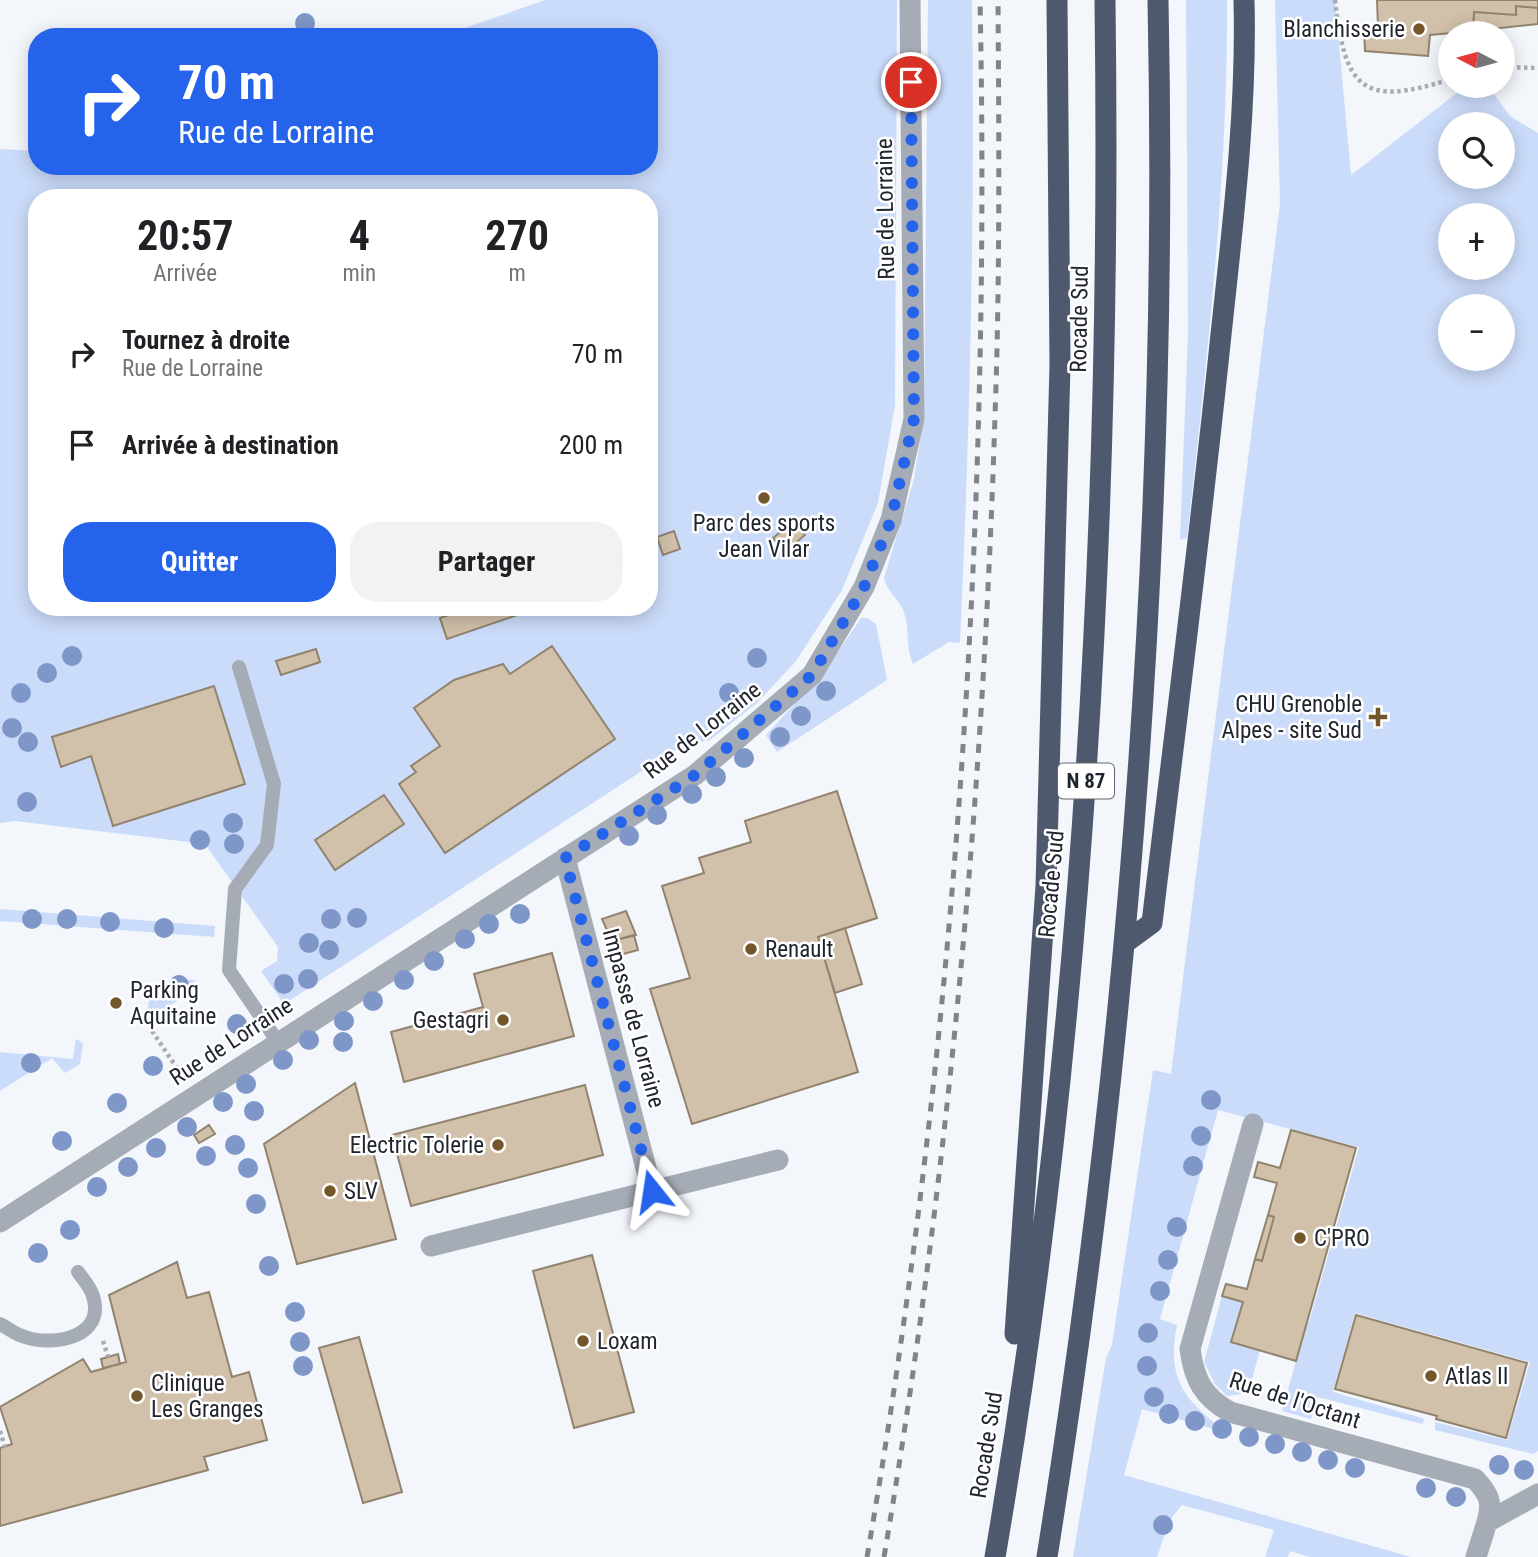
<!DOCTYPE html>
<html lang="fr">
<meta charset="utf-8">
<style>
:root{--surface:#fff;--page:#f2f2f2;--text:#202124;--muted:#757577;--accent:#2563eb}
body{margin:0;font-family:"Roboto Condensed",sans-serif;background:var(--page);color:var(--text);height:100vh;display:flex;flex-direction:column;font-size:26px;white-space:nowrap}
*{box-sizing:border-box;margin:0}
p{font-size:23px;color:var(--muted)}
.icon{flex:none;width:38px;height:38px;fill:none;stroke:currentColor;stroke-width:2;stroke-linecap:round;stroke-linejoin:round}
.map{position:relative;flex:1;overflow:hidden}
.side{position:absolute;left:28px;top:189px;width:630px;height:427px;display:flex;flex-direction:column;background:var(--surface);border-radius:28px;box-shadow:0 4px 18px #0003}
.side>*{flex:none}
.hud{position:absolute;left:28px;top:28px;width:630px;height:147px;border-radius:28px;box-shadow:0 4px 18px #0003;background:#2563eb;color:#fff;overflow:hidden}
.needle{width:46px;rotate:276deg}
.tools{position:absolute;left:1438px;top:21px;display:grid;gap:14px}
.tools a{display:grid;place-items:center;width:77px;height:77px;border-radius:50%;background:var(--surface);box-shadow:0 4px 18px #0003;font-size:35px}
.pin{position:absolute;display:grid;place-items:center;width:60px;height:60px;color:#fff;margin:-30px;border:4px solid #fff;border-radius:50%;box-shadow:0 2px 7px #0007}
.me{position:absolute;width:77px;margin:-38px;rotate:345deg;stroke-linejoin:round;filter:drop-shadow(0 0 5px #0008)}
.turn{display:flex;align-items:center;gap:24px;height:147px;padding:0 35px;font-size:32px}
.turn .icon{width:91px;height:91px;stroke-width:2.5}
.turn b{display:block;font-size:49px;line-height:60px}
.eta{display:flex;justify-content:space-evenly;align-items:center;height:119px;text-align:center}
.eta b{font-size:42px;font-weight:700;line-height:49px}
.primary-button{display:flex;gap:14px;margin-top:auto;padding:14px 35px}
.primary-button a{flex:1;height:80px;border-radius:28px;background:var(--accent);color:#fff;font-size:28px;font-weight:700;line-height:80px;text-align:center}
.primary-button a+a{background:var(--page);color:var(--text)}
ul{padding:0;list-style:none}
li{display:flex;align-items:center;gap:21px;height:91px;padding:0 35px}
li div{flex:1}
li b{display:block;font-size:26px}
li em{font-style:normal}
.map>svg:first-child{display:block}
</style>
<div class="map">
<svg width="1538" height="1557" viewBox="0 0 1538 1557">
<rect width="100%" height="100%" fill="#f3f6fb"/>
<!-- green -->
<path fill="#cbdcfa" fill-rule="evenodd" d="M545 0H897L895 405 878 503 842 590 796 661 758 702 710 740 683 746 665 756 284 1004 261 971 277 961 278 947 205 844 15 821 0 823V149L37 151V166H649V37H439ZM37 198H649V607H37Z
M928 0H972C975 215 970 428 960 643L949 642 913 664C905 647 910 630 904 612 899 599 887 592 884 578L914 479 924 415Z
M1186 0H1227C1228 180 1207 359 1187 538L1180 540 1188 333Z
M1275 0H1335L1351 175 1466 86H1488L1510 116 1538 133V1451L1533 1454 1435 1430V1422L1507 1440 1530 1362 1355 1313 1333 1392 1425 1419 1422 1424 1318 1397 1311 1419 1282 1411 1296 1361 1260 1350 1250 1386 1242 1394 1227 1396 1215 1384 1204 1362 1222 1296 1309 1322 1359 1147 1218 1110 1160 1319 1177 1325C1166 1381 1185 1399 1225 1432L1142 1409 1124 1475 1411 1557H1310L1290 1551 1288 1557H1265L1274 1530 1182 1505 1170 1520 1157 1557H1073L1106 1358 1112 1345 1153 1070 1171 1074 1280 204ZM1451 124H1503V177H1451ZM1451 215H1503V268H1451ZM1451 306H1503V359H1451Z
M861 618H867L876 624 887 680 777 752 766 735 825 671Z
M0 909 215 926 214 937 0 921Z
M172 979 195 980V990L147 1019 149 999 171 1000Z
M76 1039 83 1043 80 1064 65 1073 52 1058 0 1091V1052L73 1059Z"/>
<!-- building -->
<path fill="#d1c1aa" stroke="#92836e" stroke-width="2" d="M1377 0H1538V8L1516 6V15L1474 12 1473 31 1430 35 1428 56 1365 51 1364 27 1378 26Z
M1516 6 1538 8V24L1473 31 1474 12 1516 15Z
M793 521 805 535 785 552 773 538Z
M674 531 680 549 663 555 657 537Z
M472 607H541L447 639 440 618Z
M552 646 615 739 445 853 399 784 416 772 411 766 440 746 414 708 454 680 503 664 510 674Z
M316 649 320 662 281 675 276 661Z
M214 686 245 784 113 826 91 756 61 767 52 737Z
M837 791 877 918 818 937 858 1072 692 1124 650 989 690 978 662 886 704 873 699 858 751 842 745 821Z
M384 795 404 824 335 870 315 840Z
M626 911 636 935 612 941 602 919Z
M845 928 862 984 835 993 818 937Z
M634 935 638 950 612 957 608 942Z
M552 953 574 1036 404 1082 391 1032 483 1007 474 974Z
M355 1083 396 1239 297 1264 264 1144Z
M585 1085 603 1155 411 1206 392 1135Z
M209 1125 215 1134 199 1143 194 1135Z
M1291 1130 1356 1148 1296 1361 1231 1342 1243 1302 1222 1296 1226 1284 1247 1289 1255 1259 1262 1261 1274 1217 1268 1215 1277 1183 1254 1177 1258 1162 1280 1168Z
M1268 1215 1274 1217 1262 1261 1255 1259Z
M592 1255 634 1412 574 1428 533 1271Z
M177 1262 187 1298 209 1292 232 1377 249 1372 267 1440 204 1457 208 1470 0 1526V1448L12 1444 0 1407 83 1359 91 1372 126 1362 109 1295Z
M1356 1315 1527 1363 1506 1438 1436 1419 1437 1416 1335 1389Z
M359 1337 402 1492 363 1503 319 1348Z
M118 1354 120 1364 103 1368 101 1359Z"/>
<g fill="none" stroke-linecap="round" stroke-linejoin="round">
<!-- path -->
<path stroke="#a9acb3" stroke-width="4.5" stroke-dasharray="3.5 3.5" stroke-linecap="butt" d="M1335 0C1345 88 1361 108 1451 79
M1503 67 1538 68
M152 1031 183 1077
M103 1341 108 1357
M0 1431 5 1447"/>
<!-- lane -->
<path stroke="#a6acb6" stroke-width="14" d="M239 667 274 784 267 845 235 889 229 970 278 1042
M0 1324C8 1328 16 1335 25 1337 54 1347 106 1337 93 1296 91 1288 83 1279 78 1272"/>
<!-- street -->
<path stroke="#a6acb6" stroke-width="21" d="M1253 1124 1190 1349C1194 1379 1203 1397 1230 1412L1475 1479C1489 1494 1493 1502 1487 1522
M652 1191 778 1160
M0 1222 695 775 812 675 864 587 891 520 914 419 910 0
M431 1246 652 1191 565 858
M1476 1557 1487 1522 1538 1494"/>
<!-- highway -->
<path stroke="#4e596d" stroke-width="21" d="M1126 942 1152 923C1175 730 1200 537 1220 344 1232 230 1247 115 1244 0
M1015 1334 1046 886 1060 365 1057 0
M995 1557C1083 1043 1112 521 1105 0
M1047 1557C1129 1042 1169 522 1158 0"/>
<!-- rail -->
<path stroke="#7f838a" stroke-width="5" stroke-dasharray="9 9" stroke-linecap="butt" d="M867 1557C955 1050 991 514 980 0
M884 1557C948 1180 983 798 995 416 1000 278 999 139 998 0"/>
</g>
<!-- trees -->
<g fill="#7e97c8">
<circle cx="305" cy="23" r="10"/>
<circle cx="72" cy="656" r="10"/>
<circle cx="757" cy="658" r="10"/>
<circle cx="47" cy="673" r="10"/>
<circle cx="826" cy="691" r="10"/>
<circle cx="21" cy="693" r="10"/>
<circle cx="729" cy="693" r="10"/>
<circle cx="801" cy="716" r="10"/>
<circle cx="12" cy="728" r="10"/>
<circle cx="780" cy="737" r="10"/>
<circle cx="28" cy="742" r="10"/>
<circle cx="744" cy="758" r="10"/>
<circle cx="716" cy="777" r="10"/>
<circle cx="692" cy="794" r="10"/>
<circle cx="27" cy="802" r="10"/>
<circle cx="657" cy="815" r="10"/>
<circle cx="233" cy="823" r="10"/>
<circle cx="629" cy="836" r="10"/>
<circle cx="200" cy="840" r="10"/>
<circle cx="234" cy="844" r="10"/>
<circle cx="520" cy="914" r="10"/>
<circle cx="357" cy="918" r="10"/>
<circle cx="32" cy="919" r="10"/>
<circle cx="67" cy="919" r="10"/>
<circle cx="331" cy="919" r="10"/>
<circle cx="110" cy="922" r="10"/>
<circle cx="489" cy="924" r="10"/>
<circle cx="164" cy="928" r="10"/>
<circle cx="465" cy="939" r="10"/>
<circle cx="309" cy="943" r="10"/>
<circle cx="329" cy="950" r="10"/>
<circle cx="434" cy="961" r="10"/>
<circle cx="308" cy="979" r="10"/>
<circle cx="404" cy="980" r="10"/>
<circle cx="284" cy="984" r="10"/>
<circle cx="179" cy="985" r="10"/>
<circle cx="373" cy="1001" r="10"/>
<circle cx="344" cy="1021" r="10"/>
<circle cx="237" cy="1024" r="10"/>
<circle cx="309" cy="1040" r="10"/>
<circle cx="343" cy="1042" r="10"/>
<circle cx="283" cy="1060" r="10"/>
<circle cx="31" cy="1063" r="10"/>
<circle cx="153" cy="1066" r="10"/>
<circle cx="246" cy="1084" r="10"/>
<circle cx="1211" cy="1100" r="10"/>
<circle cx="223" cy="1102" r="10"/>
<circle cx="117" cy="1103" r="10"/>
<circle cx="254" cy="1111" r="10"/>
<circle cx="187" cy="1127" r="10"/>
<circle cx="1201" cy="1136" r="10"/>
<circle cx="62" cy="1141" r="10"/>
<circle cx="235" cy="1145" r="10"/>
<circle cx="156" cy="1148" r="10"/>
<circle cx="206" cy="1156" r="10"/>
<circle cx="1193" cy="1166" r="10"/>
<circle cx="128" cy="1167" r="10"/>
<circle cx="248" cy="1168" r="10"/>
<circle cx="97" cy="1187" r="10"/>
<circle cx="256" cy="1204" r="10"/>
<circle cx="1177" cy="1227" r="10"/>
<circle cx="70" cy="1230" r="10"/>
<circle cx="38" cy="1253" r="10"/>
<circle cx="1168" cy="1260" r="10"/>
<circle cx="269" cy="1266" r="10"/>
<circle cx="1160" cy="1291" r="10"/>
<circle cx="295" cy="1312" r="10"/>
<circle cx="1148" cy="1333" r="10"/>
<circle cx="300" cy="1342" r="10"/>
<circle cx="303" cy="1366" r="10"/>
<circle cx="1147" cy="1366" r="10"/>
<circle cx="1154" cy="1397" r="10"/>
<circle cx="1169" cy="1414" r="10"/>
<circle cx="1195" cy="1421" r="10"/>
<circle cx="1222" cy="1429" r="10"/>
<circle cx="1249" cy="1437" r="10"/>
<circle cx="1275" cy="1444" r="10"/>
<circle cx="1302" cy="1452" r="10"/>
<circle cx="1328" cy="1460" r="10"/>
<circle cx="1499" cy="1465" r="10"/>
<circle cx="1355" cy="1468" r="10"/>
<circle cx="1524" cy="1470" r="10"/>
<circle cx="1426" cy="1488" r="10"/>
<circle cx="1456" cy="1497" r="10"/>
<circle cx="1163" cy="1525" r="10"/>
</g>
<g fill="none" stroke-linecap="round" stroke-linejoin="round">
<!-- route -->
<path stroke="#2563eb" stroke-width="12" stroke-dasharray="0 21.6" d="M652 1191 565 858 695 775 812 675 864 587 891 520 914 419 911 82"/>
</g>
<!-- markers -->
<g fill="#735629" stroke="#fff" stroke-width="2.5">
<circle cx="1419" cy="29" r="7"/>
<circle cx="764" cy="498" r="7"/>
<path d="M1374.5 706.5h7v7h7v7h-7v7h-7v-7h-7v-7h7z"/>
<circle cx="751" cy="949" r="7"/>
<circle cx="116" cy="1003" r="7"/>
<circle cx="503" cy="1020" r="7"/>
<circle cx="498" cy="1145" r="7"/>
<circle cx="330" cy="1191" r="7"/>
<circle cx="1300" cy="1238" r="7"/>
<circle cx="583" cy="1341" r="7"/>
<circle cx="1431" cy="1376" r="7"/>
<circle cx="137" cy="1396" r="7"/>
</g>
<g text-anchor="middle" stroke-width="5" stroke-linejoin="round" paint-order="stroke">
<!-- shield labels -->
<rect fill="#fff" stroke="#63666d" stroke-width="2" x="1058" y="763.5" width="56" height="35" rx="5"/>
<g font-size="21" font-weight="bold" fill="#20252e">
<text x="1086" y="788">N 87</text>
</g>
<!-- poi labels -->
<g font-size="23" fill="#20252e" stroke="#fff" text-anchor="start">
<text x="1405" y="37" text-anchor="end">Blanchisserie</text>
<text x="764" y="531" text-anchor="middle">Parc des sports<tspan x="764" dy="26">Jean Vilar</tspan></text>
<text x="1362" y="712" text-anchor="end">CHU Grenoble<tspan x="1362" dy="26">Alpes - site Sud</tspan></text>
<text x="765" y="957">Renault</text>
<text x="130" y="998">Parking<tspan x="130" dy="26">Aquitaine</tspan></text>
<text x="489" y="1028" text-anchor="end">Gestagri</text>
<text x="484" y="1153" text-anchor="end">Electric Tolerie</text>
<text x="344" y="1199">SLV</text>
<text x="1314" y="1246">C'PRO</text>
<text x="597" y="1349">Loxam</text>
<text x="1445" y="1384">Atlas II</text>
<text x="151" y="1391">Clinique<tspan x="151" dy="26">Les Granges</tspan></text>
</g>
<!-- street labels -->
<g font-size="23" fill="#20252e" stroke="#fff">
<text transform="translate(885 209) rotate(-91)" y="8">Rue de Lorraine</text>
<text transform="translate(1079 319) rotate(-89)" y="8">Rocade Sud</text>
<text transform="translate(702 730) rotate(-38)" y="8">Rue de Lorraine</text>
<text transform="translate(1051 884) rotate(-85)" y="8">Rocade Sud</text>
<text transform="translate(634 1018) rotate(75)" y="8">Impasse de Lorraine</text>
<text transform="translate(231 1041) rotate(-33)" y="8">Rue de Lorraine</text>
<text transform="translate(1295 1400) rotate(18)" y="8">Rue de l'Octant</text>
<text transform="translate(986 1445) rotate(-81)" y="8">Rocade Sud</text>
</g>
</g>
</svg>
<div class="tools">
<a><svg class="needle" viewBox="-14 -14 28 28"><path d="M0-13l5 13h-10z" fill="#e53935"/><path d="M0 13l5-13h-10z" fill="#757577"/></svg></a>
<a><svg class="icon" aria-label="search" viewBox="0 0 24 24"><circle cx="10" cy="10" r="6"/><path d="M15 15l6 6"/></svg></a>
<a>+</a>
<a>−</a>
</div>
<div class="pin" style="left:911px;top:82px;background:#d93025"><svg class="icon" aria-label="arrive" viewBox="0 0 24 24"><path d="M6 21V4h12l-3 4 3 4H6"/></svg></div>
<svg class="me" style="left:652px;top:1191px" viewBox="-20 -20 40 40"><path d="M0-17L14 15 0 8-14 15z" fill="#2563eb" stroke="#fff" stroke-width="4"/></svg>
<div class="hud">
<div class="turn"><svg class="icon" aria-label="right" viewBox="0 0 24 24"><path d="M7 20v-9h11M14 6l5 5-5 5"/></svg><div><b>70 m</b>Rue de Lorraine</div></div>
</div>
<section class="side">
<div class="eta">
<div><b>20:57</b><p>Arrivée</p></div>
<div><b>4</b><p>min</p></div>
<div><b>270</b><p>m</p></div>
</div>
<ul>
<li><svg class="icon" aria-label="right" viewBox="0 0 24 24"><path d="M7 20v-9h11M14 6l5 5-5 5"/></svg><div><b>Tournez à droite</b><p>Rue de Lorraine</p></div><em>70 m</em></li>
<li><svg class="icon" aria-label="arrive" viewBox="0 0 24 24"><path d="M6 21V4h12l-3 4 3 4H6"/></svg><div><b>Arrivée à destination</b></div><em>200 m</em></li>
</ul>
<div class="primary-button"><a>Quitter</a><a>Partager</a></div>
</section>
</div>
